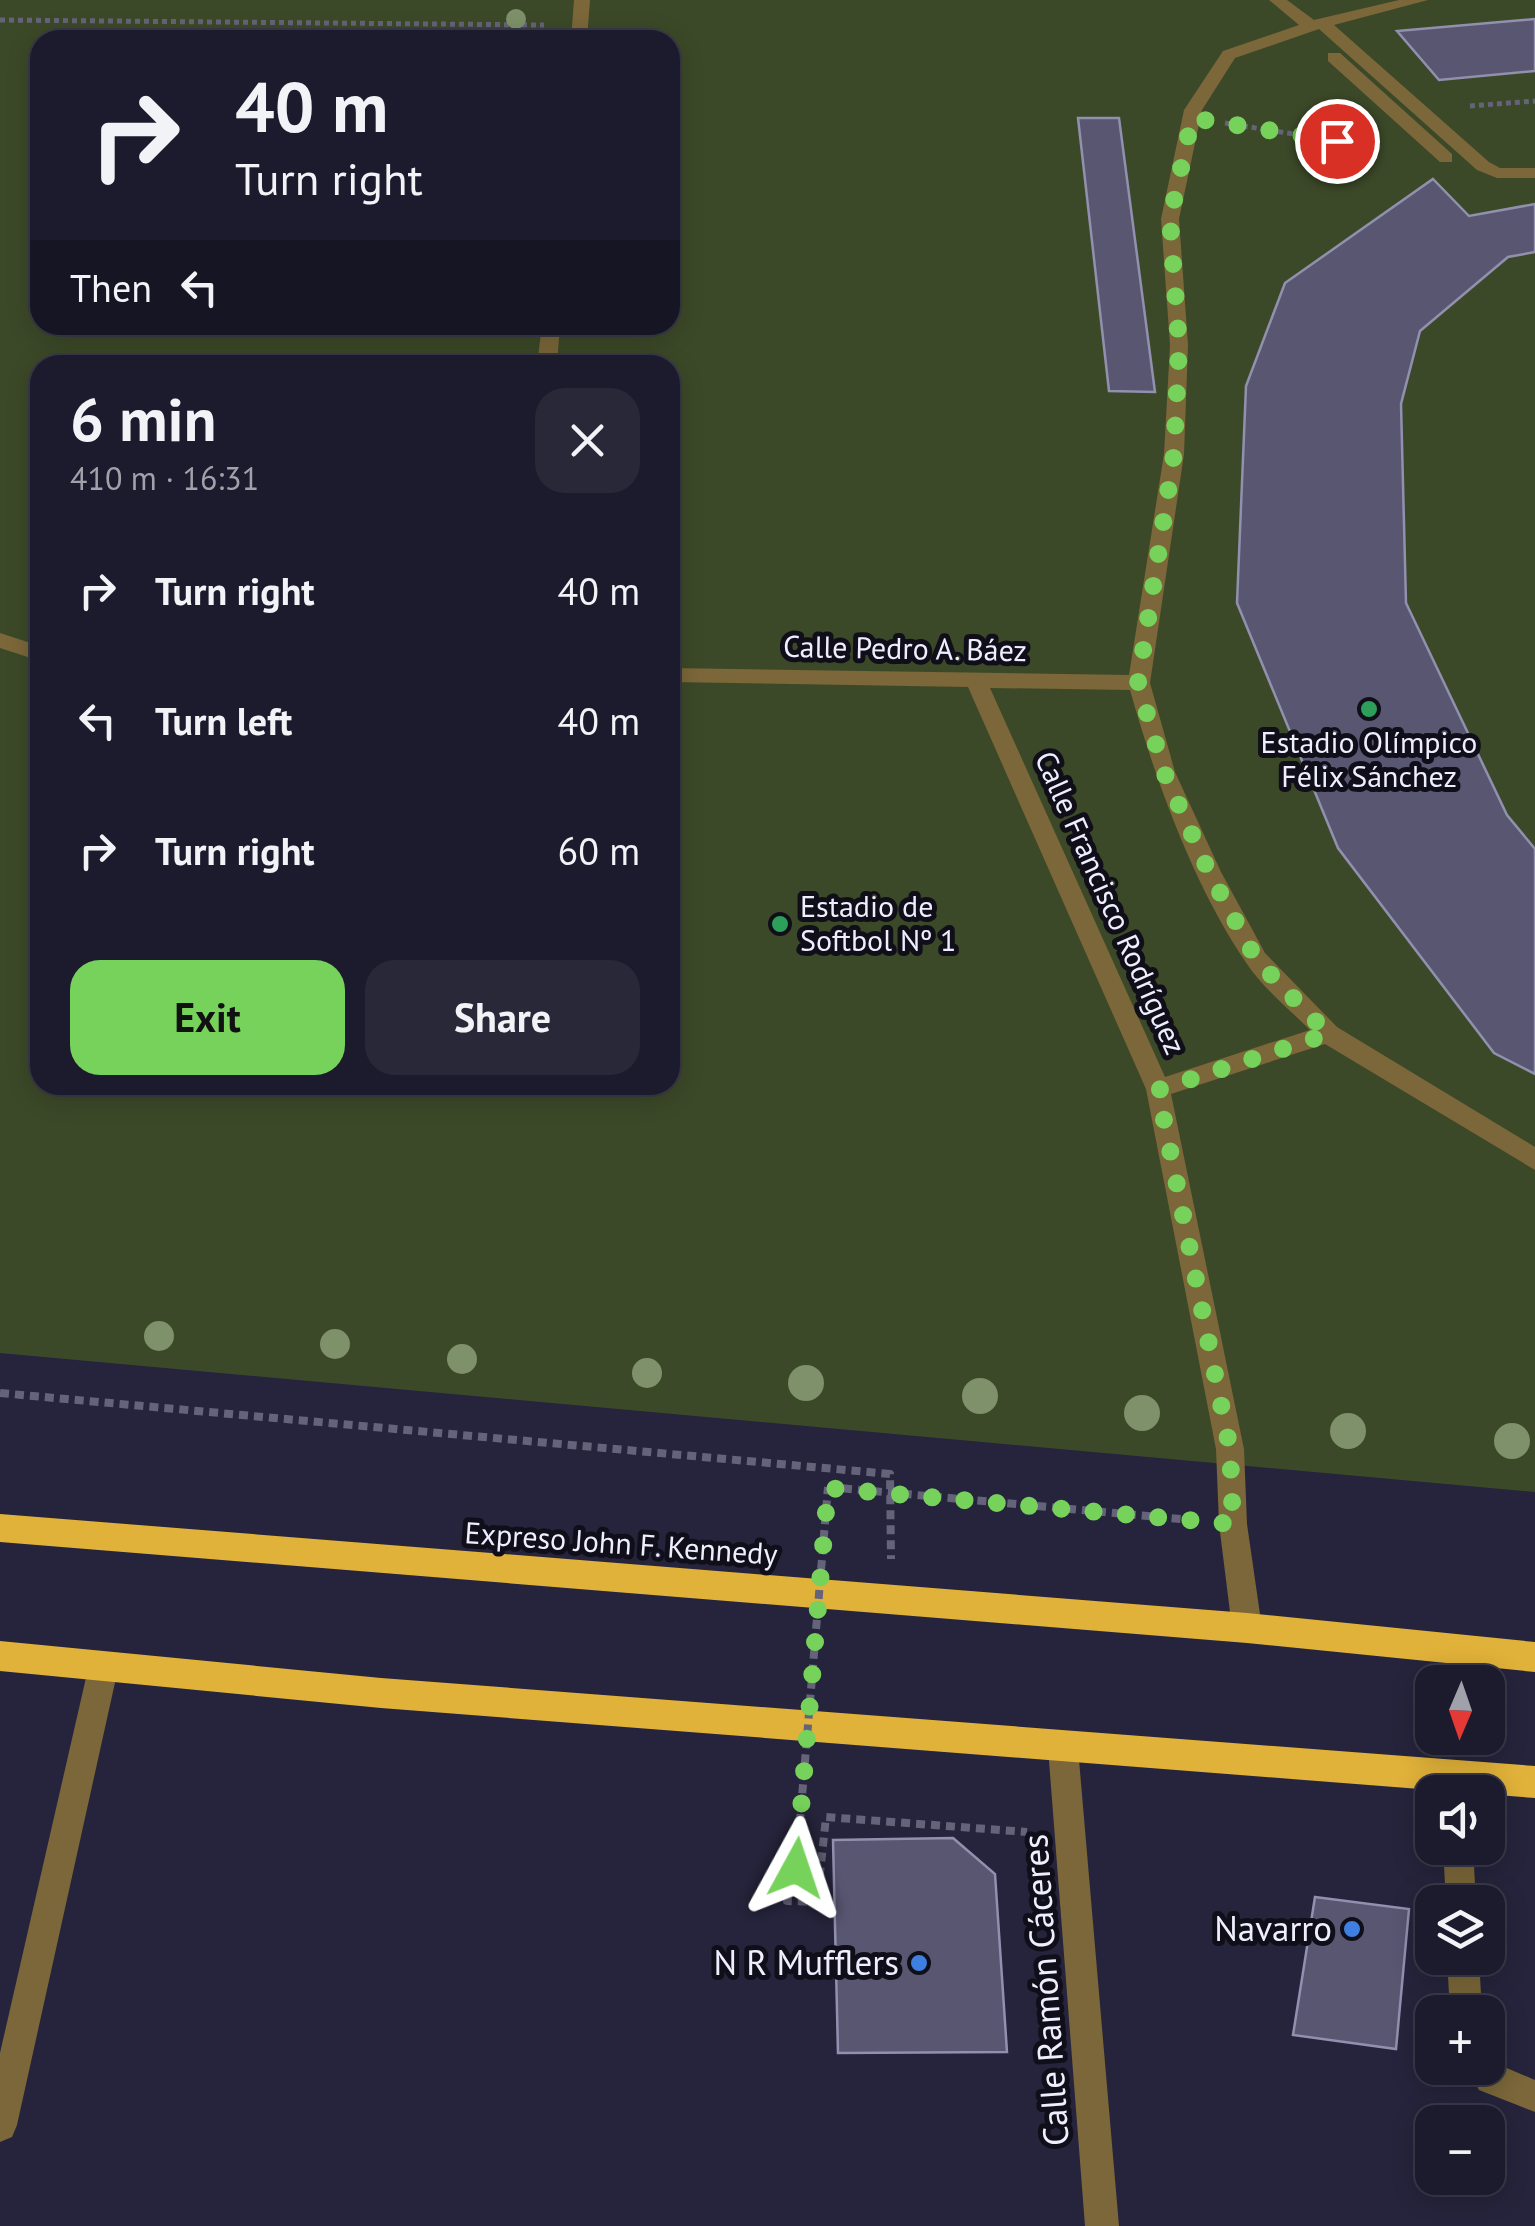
<!DOCTYPE html>
<meta charset="utf-8">
<style>
:root{--surface:#1c1b2d;--page:#292839;--text:#f1f3f6;--muted:#a0a1aa;--line:#3a3949;--accent:#76d25a}
body{margin:0;font-family:"PT Sans",sans-serif;background:var(--page);color:var(--text);height:100vh;display:flex;flex-direction:column;font-size:38px;white-space:nowrap}
*{box-sizing:border-box;margin:0}
p{font-size:32px;color:var(--muted)}
.icon{flex:none;width:55px;height:55px;fill:none;stroke:currentColor;stroke-width:2;stroke-linecap:round;stroke-linejoin:round}
.map{position:relative;flex:1;overflow:hidden}
.panel{position:absolute;left:30px;top:355px;width:650px;height:740px;display:flex;flex-direction:column;background:var(--surface);border-radius:30px;box-shadow:0 5px 25px #0003,0 0 0 2px var(--line)}
.panel>*{flex:none}
.hud{position:absolute;left:30px;top:30px;width:650px;height:305px;border-radius:30px;box-shadow:0 5px 25px #0003,0 0 0 2px var(--line);background:#1c1b2d;color:var(--text);overflow:hidden}
.needle{width:65px;rotate:182deg}
.fabs{position:absolute;left:1415px;top:1665px;display:grid;gap:20px}
.fabs a{display:grid;place-items:center;width:90px;height:90px;border-radius:20px;background:var(--surface);box-shadow:0 5px 25px #0003,0 0 0 2px var(--line);font-size:50px}
.pin{position:absolute;display:grid;place-items:center;width:85px;height:85px;color:#fff;margin:-42px;border:5px solid #fff;border-radius:50%;box-shadow:0 2px 10px #0007}
.me{position:absolute;width:110px;margin:-55px;rotate:5deg;stroke-linejoin:round;filter:drop-shadow(0 0 8px #0008)}
.turn{display:flex;align-items:center;gap:35px;height:210px;padding:0 40px;font-size:45px}
.turn .icon{width:130px;height:130px;stroke-width:2.5}
.turn b{display:block;font-size:70px;line-height:85px}
.then{display:flex;align-items:center;height:95px;padding:0 40px;background:#0003;gap:20px;font-size:38px}
.round{display:grid;place-items:center;flex:none;width:105px;height:105px;border-radius:30px;background:var(--page)}
.headline{display:flex;align-items:center;justify-content:space-between;height:170px;padding:0 40px}
h1{font-size:60px;font-weight:700;line-height:75px}
.button{display:flex;gap:20px;margin-top:auto;padding:20px 40px}
.button a{flex:1;height:115px;border-radius:30px;background:var(--accent);color:#111;font-size:40px;font-weight:700;line-height:115px;text-align:center}
.button a+a{background:var(--page);color:var(--text)}
ul{padding:0;list-style:none}
li{display:flex;align-items:center;gap:30px;height:130px;padding:0 40px}
li div{flex:1}
li b{display:block;font-size:38px}
li em{font-style:normal}
.map>svg:first-child{display:block}
</style>
<div class="map">
<svg width="1535" height="2226" viewBox="0 0 1535 2226">
<rect width="100%" height="100%" fill="#26243c"/>
<!-- green -->
<path fill="#3c4928" fill-rule="evenodd" d="M0 0H1535V1492L0 1353ZM40 40H670V325H40ZM40 365H670V1085H40Z"/>
<!-- building -->
<path fill="#585671" stroke="#9190ae" stroke-width="2.5" d="M1535 19V71L1439 80 1397 31Z
M1078 118H1119L1155 392 1109 391Z
M1433 179 1469 216 1535 204V252L1508 257 1420 331 1401 404 1406 603 1507 815 1535 849V1074L1494 1053 1338 848 1237 603 1246 386 1285 283Z
M953 1838 995 1874 1007 2052 838 2053 833 1840Z
M1315 1897 1409 1909 1396 2049 1293 2035Z"/>
<g fill="none" stroke-linecap="round" stroke-linejoin="round">
<!-- path-far1 -->
<path stroke="#656379" stroke-width="5" stroke-dasharray="5 4" stroke-linecap="butt" d="M0 20 544 25
M1470 106 1535 101
M1225 123 1380 148"/>
<!-- path -->
<path stroke="#656379" stroke-width="8" stroke-dasharray="9 6" stroke-linecap="butt" d="M0 1393 890 1474 891 1559
M828 1487 1192 1520
M796 1868 787 1901 817 1902 826 1817 1027 1832"/>
<!-- service -->
<path fill="#7b6739" fill-rule="evenodd" d="M574 0H590L587 40H571Z
M1269 0H1287L1314 20 1399 0H1428L1334 25 1489 162 1500 168H1535V178H1497L1477 170 1319 29 1235 58 1202 110 1179 219 1188 345 1184 454 1150 683 1175 772 1221 872 1265 953 1337 1027 1535 1147V1170L1325 1044 1171 1094 1244 1449 1247 1524 1262 1628 1257 1637 1247 1641 1237 1637 1232 1628 1219 1524 1216 1449 1146 1089 968 687 670 682V668L1129 675 1164 454 1170 345 1161 219 1184 110 1223 51 1299 25ZM990 688 1130 690C1155 779 1194 887 1247 964 1263 988 1289 1009 1310 1030L1165 1077Z
M1328 53H1340L1452 154V162H1440L1328 61Z
M542 325H560L557 365H537Z
M0 633 40 646V661L0 648Z"/>
<!-- minor -->
<path fill="#7b6739" fill-rule="evenodd" d="M103 1655 113 1659 118 1669 17 2125 12 2137 0 2142V2053L88 1669 93 1659Z
M1063 1734 1074 1738 1078 1748 1119 2226H1085L1048 1748 1052 1738Z
M1443 1848H1473L1476 1902H1446Z
M1447 1958H1479L1482 2012H1450Z
M1488 2053 1502 2066 1535 2080V2112L1479 2090 1468 2068H1488Z"/>
<!-- trunk -->
<path fill="#e1b23a" fill-rule="evenodd" d="M0 1514 1247 1613 1535 1642V1672L1247 1643 0 1542Z
M0 1641 381 1678 1535 1766V1798L381 1708 0 1671Z"/>
<!-- path-bridge -->
<path stroke="#656379" stroke-width="8" stroke-dasharray="9 6" stroke-linecap="butt" d="M796 1868 828 1487"/>
</g>
<!-- trees -->
<g fill="#7e916a">
<circle cx="516" cy="19" r="10"/>
<circle cx="159" cy="1336" r="15"/>
<circle cx="335" cy="1344" r="15"/>
<circle cx="462" cy="1359" r="15"/>
<circle cx="647" cy="1373" r="15"/>
<circle cx="806" cy="1383" r="18"/>
<circle cx="980" cy="1396" r="18"/>
<circle cx="1142" cy="1413" r="18"/>
<circle cx="1348" cy="1431" r="18"/>
<circle cx="1512" cy="1441" r="18"/>
</g>
<g fill="none" stroke-linecap="round" stroke-linejoin="round">
<!-- route -->
<path stroke="#76d25a" stroke-width="18" stroke-dasharray="0 32.4" d="M796 1868 828 1488 1233 1524 1230 1449 1158 1090 1328 1034 1256 959 1209 872 1164 772 1138 683 1174 454 1179 346 1170 219 1192 118 1337 141"/>
</g>
<!-- markers -->
<g fill="#2e9e5b" stroke="#100f19" stroke-width="4">
<circle cx="1369" cy="709" r="10"/>
<circle cx="780" cy="924" r="10"/>
</g>
<g fill="#3f7fe0" stroke="#100f19" stroke-width="4">
<circle cx="1352" cy="1929" r="10"/>
<circle cx="919" cy="1963" r="10"/>
</g>
<g text-anchor="middle" stroke-width="10" stroke-linejoin="round" paint-order="stroke">
<!-- street labels -->
<g font-size="30" fill="#efeeff" stroke="#100f19">
<text transform="translate(905 649) rotate(1)" y="10">Calle Pedro A. Báez</text>
<text transform="translate(1110 903) rotate(66)" y="10">Calle Francisco Rodríguez</text>
<text transform="translate(621 1544) rotate(4)" y="10">Expreso John F. Kennedy</text>
</g>
<!-- poi labels -->
<g font-size="30" fill="#efeeff" stroke="#100f19">
<text x="1369" y="753">Estadio Olímpico<tspan x="1369" dy="34">Félix Sánchez</tspan></text>
<text x="800" y="917" text-anchor="start">Estadio de<tspan x="800" dy="34">Softbol Nº 1</tspan></text>
</g>
<!-- near-poi labels -->
<g font-size="35" fill="#efeeff" stroke="#100f19" text-anchor="end">
<text x="1332" y="1941">Navarro</text>
<text x="899" y="1975">N R Mufflers</text>
</g>
<!-- near-street labels -->
<g font-size="35" fill="#efeeff" stroke="#100f19">
<text transform="translate(1046 1990) rotate(-94)" y="12">Calle Ramón Cáceres</text>
</g>
</g>
</svg>
<div class="fabs">
<a><svg class="needle" viewBox="-14 -14 28 28"><path d="M0-13l5 13h-10z" fill="#e53935"/><path d="M0 13l5-13h-10z" fill="#a0a1aa"/></svg></a>
<a><svg class="icon" aria-label="sound" viewBox="0 0 24 24"><path d="M4 9h4l5-4v14l-5-4H4zM17 9q2 3 0 6"/></svg></a>
<a><svg class="icon" aria-label="layers" viewBox="0 0 24 24"><path d="M12 4l9 5-9 5-9-5zM3 14l9 5 9-5"/></svg></a>
<a>+</a>
<a>−</a>
</div>
<div class="pin" style="left:1337px;top:141px;background:#d93025"><svg class="icon" aria-label="arrive" viewBox="0 0 24 24"><path d="M6 21V4h12l-3 4 3 4H6"/></svg></div>
<svg class="me" style="left:796px;top:1868px" viewBox="-20 -20 40 40"><path d="M0-17L14 15 0 8-14 15z" fill="#76d25a" stroke="#fff" stroke-width="4"/></svg>
<div class="hud">
<div class="turn"><svg class="icon" aria-label="right" viewBox="0 0 24 24"><path d="M7 20v-9h11M14 6l5 5-5 5"/></svg><div><b>40 m</b>Turn right</div></div>
<div class="then">Then<svg class="icon" aria-label="left" viewBox="0 0 24 24"><path d="M17 20v-9H6M10 6l-5 5 5 5"/></svg></div>
</div>
<section class="panel">
<div class="headline"><div><h1>6 min</h1><p>410 m · 16:31</p></div><a class="round"><svg class="icon" aria-label="close" viewBox="0 0 24 24"><path d="M6 6l12 12M18 6L6 18"/></svg></a></div>
<ul>
<li><svg class="icon" aria-label="right" viewBox="0 0 24 24"><path d="M7 20v-9h11M14 6l5 5-5 5"/></svg><div><b>Turn right</b></div><em>40 m</em></li>
<li><svg class="icon" aria-label="left" viewBox="0 0 24 24"><path d="M17 20v-9H6M10 6l-5 5 5 5"/></svg><div><b>Turn left</b></div><em>40 m</em></li>
<li><svg class="icon" aria-label="right" viewBox="0 0 24 24"><path d="M7 20v-9h11M14 6l5 5-5 5"/></svg><div><b>Turn right</b></div><em>60 m</em></li>
</ul>
<div class="button"><a>Exit</a><a>Share</a></div>
</section>
</div>
